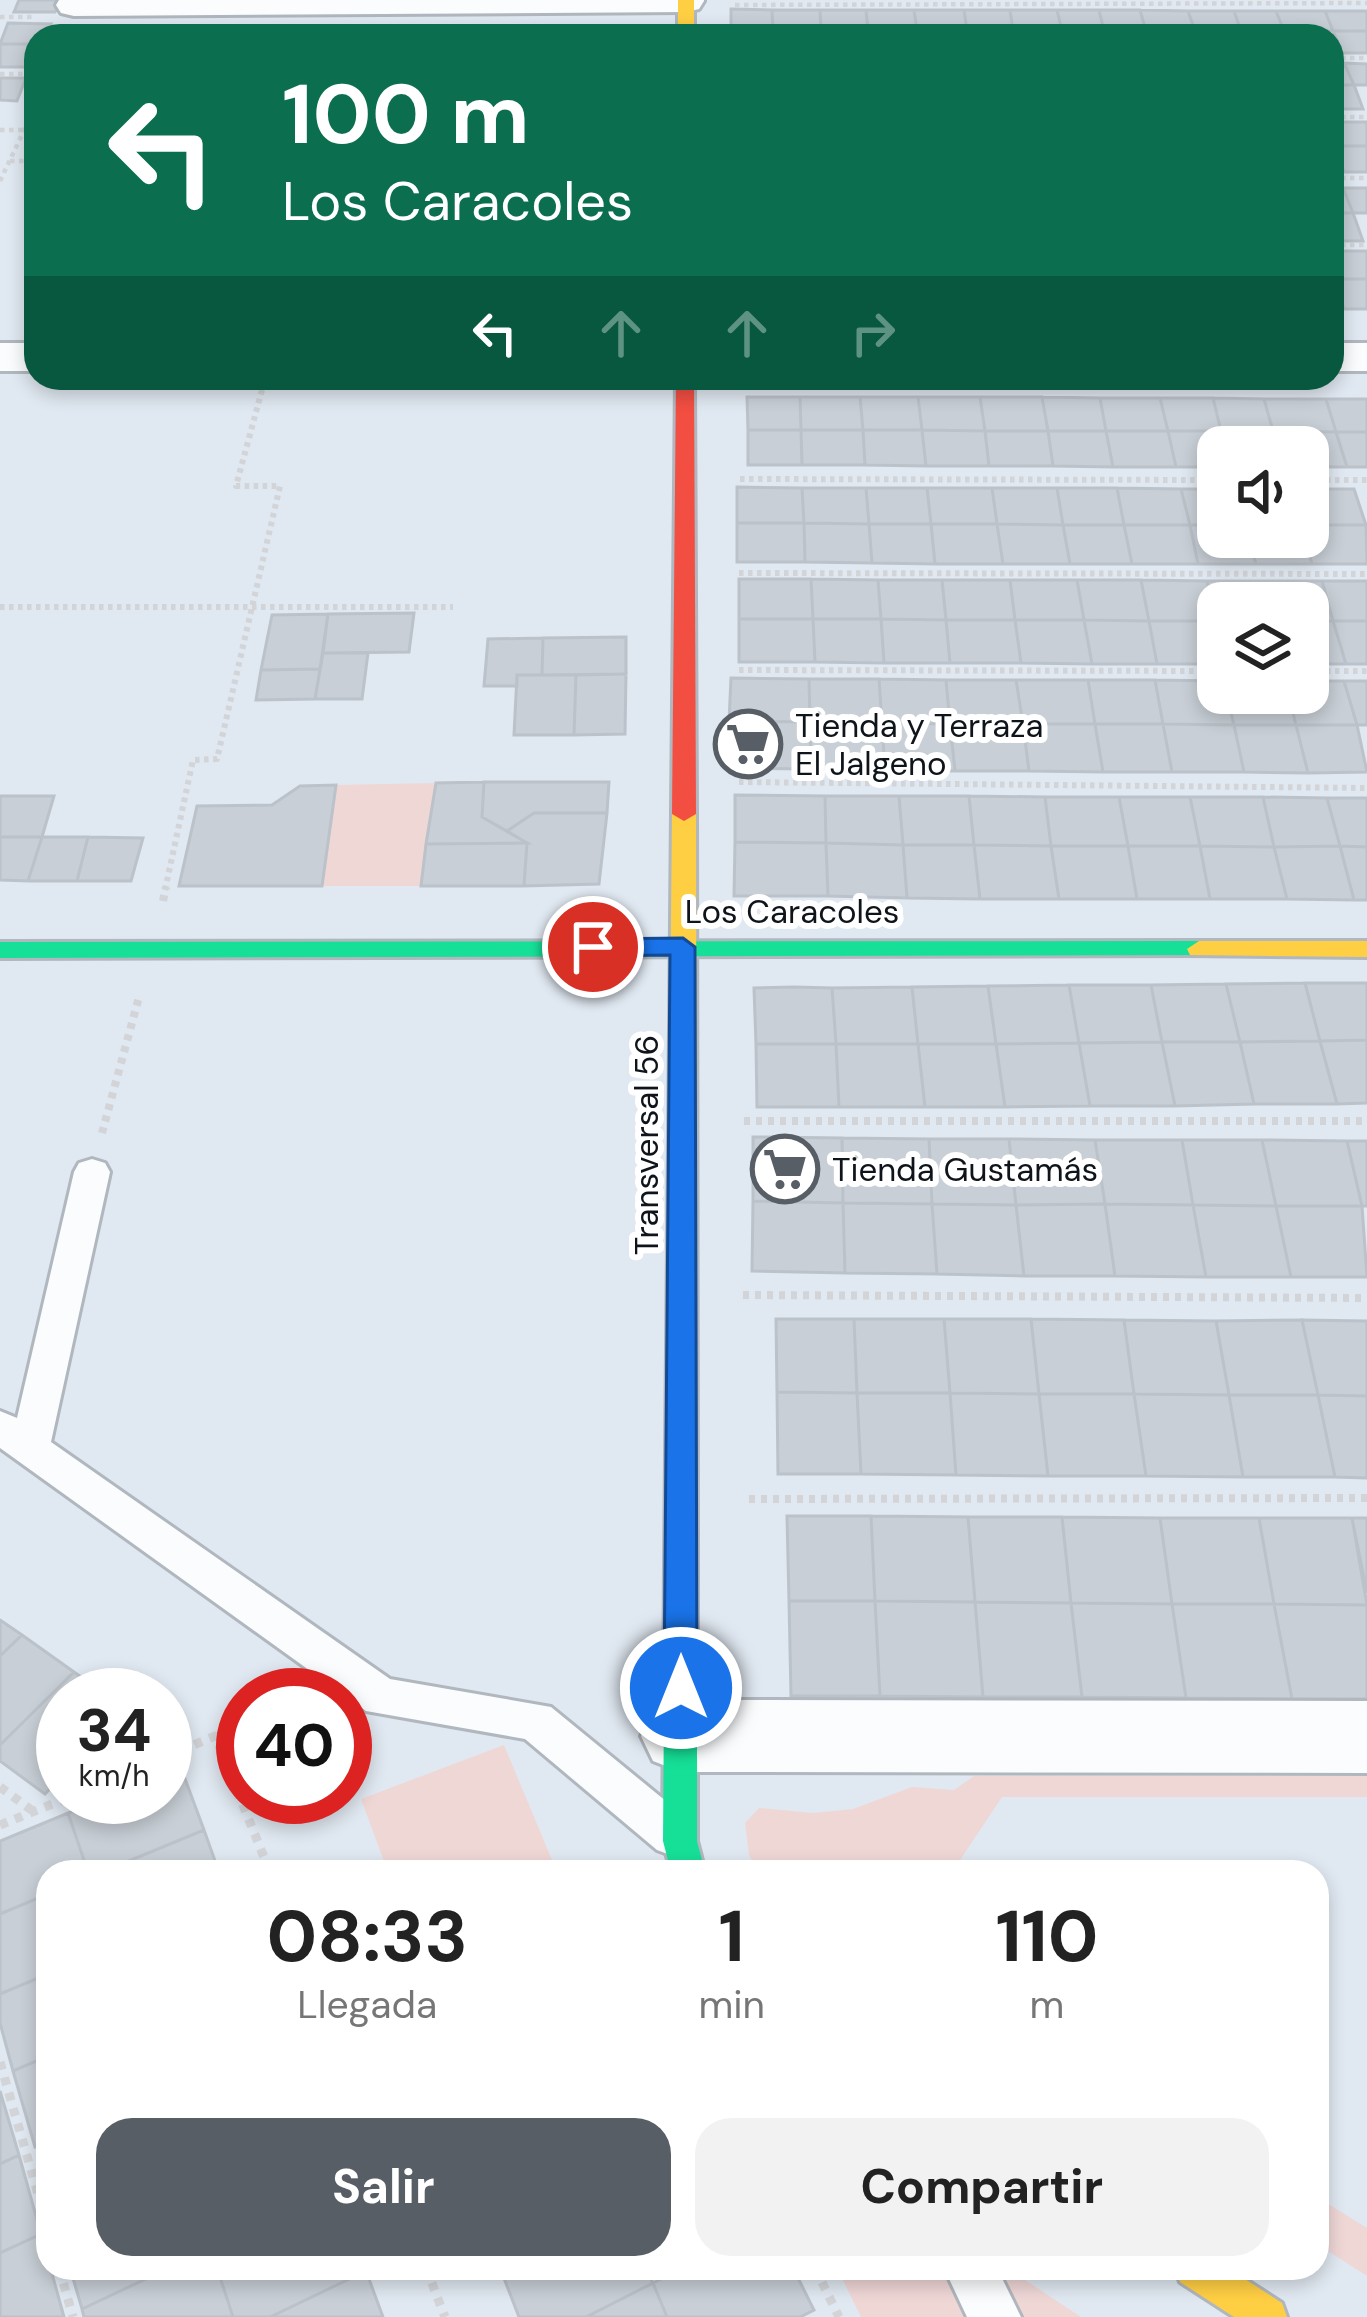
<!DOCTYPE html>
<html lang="es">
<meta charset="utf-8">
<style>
:root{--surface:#fff;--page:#f2f2f2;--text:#222;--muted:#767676;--accent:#585e65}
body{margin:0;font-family:"DM Sans",sans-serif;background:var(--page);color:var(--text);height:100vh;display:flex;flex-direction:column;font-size:45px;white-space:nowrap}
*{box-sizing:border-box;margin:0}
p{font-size:39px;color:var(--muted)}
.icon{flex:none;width:66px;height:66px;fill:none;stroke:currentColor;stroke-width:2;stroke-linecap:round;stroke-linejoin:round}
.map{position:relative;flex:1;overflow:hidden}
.panel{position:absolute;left:36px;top:1860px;width:1293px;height:420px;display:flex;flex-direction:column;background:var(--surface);border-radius:36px;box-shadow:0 6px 18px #0003}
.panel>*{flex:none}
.top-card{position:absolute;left:24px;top:24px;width:1320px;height:366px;border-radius:36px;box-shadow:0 6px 18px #0003;background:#0b6e4f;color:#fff;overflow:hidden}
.controls{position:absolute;left:1197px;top:426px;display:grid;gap:24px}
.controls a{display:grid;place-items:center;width:132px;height:132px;border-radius:24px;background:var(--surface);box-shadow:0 6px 18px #0003;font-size:60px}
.speed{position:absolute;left:36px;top:1668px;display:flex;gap:24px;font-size:60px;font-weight:700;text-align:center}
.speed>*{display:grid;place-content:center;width:156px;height:156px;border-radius:50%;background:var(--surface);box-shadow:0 6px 18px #0003;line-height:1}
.speed small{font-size:30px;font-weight:400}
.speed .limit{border:18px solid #d22;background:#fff;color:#111}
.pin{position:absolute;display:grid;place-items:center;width:102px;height:102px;color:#fff;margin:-51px;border:6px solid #fff;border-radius:50%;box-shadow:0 3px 12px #0007}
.me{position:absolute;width:132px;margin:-66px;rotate:0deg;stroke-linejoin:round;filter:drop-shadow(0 0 9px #0008)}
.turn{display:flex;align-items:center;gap:42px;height:252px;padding:0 60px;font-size:54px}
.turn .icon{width:156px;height:156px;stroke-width:2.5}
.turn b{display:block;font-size:84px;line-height:102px}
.lanes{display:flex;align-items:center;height:114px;padding:0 60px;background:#0003;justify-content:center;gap:60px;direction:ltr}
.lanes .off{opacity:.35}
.eta{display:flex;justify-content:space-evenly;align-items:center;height:204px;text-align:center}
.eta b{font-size:72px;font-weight:700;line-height:84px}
.action{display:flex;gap:24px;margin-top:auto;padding:24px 60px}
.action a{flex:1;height:138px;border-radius:36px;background:var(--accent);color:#fff;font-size:48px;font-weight:700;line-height:138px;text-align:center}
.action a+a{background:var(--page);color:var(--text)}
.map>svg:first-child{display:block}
</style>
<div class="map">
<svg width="1367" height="2317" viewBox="0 0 1367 2317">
<rect width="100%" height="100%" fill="#e0e8f1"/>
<!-- green -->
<path fill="#efd7d6" d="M436 783 421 886H322L336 785Z
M504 1745 557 1872H388L361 1799Z
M974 1776H1367V1797H1002L952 1872H758L749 1855 745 1823 759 1808 813 1813 853 1809 912 1787 954 1790Z
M1317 2197 1367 2228V2276L1317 2244Z
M837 2268H1007L1081 2317H861Z"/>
<!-- building -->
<path fill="#c8cfd6" stroke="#bcc2c9" stroke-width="3" d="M19 0H61L55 12H14Z
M731 9 772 10 773 30H731Z
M772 10H820L821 30H773Z
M820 10H866L868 30H821Z
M866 10H914L917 31 868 30Z
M914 10H964L967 31H917Z
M964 10H1010L1013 31H967Z
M1010 10H1057L1062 31H1013Z
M1057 10H1099L1104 31H1062Z
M1099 10H1140L1146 31H1104Z
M1140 10 1188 11 1195 31H1146Z
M1188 11H1234L1241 31H1195Z
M1234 11H1276L1284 31H1241Z
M1276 11H1325L1333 31H1284Z
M1325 11H1367V31H1333Z
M8 23 51 24 45 36H36V44H0Z
M1333 31H1367V53H1342Z
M0 44H36L31 67H0Z
M1332 63H1344L1354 85H1332Z
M1344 63 1367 64V85H1354Z
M0 78H26L17 101 0 100Z
M1332 85H1354L1363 109H1332Z
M1332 122H1367V146H1334Z
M1334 146H1367V172H1344Z
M1332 188H1343L1353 213H1332Z
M1343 188H1367V213H1353Z
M1332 213H1353L1363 241H1332Z
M1332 251H1367V279H1333Z
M1333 279H1367V309H1344Z
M747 397H800L801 430H748Z
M800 397H860L863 430H801Z
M860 397H918L922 430H863Z
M918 397H980L985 431 922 430Z
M980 397H1042L1048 431H985Z
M1042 397 1100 398 1106 431H1048Z
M1100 398H1160L1168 431H1106Z
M1160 398H1213L1221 431H1168Z
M1213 398 1264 399 1273 431H1221Z
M1264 399H1326L1336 432 1273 431Z
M1326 399H1367V432H1336Z
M748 430H801L802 465H748Z
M801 430H863L865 465H802Z
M863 430H922L926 466 865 465Z
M922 430 985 431 989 466H926Z
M985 431H1048L1053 466H989Z
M1048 431H1106L1113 467 1053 466Z
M1106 431H1168L1176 467H1113Z
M1168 431H1221L1225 447H1218V467H1176Z
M1221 431H1273L1278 447H1225Z
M1273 431 1336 432 1347 467H1308V447H1278Z
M1336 432H1367V467H1347Z
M737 487 802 488 804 523H737Z
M802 488H866L869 524 804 523Z
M866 488H927L931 524H869Z
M927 488H992L997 524H931Z
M992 488H1057L1063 525 997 524Z
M1057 488H1117L1124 525H1063Z
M1117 488 1181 489 1190 525H1124Z
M1181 489H1218V525H1190Z
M1308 489H1354L1366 525H1308Z
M737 523H804L805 562H737Z
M804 523 869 524 872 563 805 562Z
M869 524H931L935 564 872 563Z
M931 524H997L1003 564H935Z
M997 524 1063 525 1070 564H1003Z
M1063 525H1124L1132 564H1070Z
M1124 525H1190L1198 564H1132Z
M1190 525H1218V537H1248L1256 564H1198Z
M1308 525H1366L1367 564H1312L1304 537H1308Z
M1248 537H1304L1312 564H1256Z
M739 579H811L813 619H739Z
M811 579 878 580 881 619H813Z
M878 580H942L946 620 881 619Z
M942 580H1010L1015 620H946Z
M1010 580H1077L1084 620H1015Z
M1077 580H1141L1149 621 1084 620Z
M1141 580 1207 581 1216 621H1149Z
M1207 581H1264L1270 603H1218L1216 621Z
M1264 581H1322L1333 621H1308V603H1270Z
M1322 581H1367V621H1333Z
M414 613 409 652 323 653 328 614Z
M328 614 320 669 261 670 272 615Z
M739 619H813L815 662H739Z
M813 619H881L884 663 815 662Z
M881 619 946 620 950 663H884Z
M946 620H1015L1021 663H950Z
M1015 620H1084L1092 664 1021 663Z
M1084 620 1149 621 1157 664H1092Z
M1149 621H1216L1218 664H1157Z
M1308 621H1333L1346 664H1308Z
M1333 621H1367V664H1346Z
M626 637V674L542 675 543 638Z
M543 638 542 675H517V686H484L488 639Z
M323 653H368L362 699H315Z
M320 669 315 699 256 700 261 670Z
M626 674 625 734 574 735 576 675Z
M517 675H576L574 735H514Z
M731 678 809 679 810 722 729 721Z
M809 679H879L882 723 810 722Z
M879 679 946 680 950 724 882 723Z
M946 680H1016L1023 724H950Z
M1016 680H1088L1095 724H1023Z
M1088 680H1155L1163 724H1095Z
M1155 680 1218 681V693H1226L1234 725 1163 724Z
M1308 681H1344L1357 725H1296L1288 693H1308Z
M1344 681H1367V725H1357Z
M1226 693H1288L1296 725H1234Z
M729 721 810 722 811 769 729 768Z
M810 722 882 723 885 771 811 769Z
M882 723 950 724 955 771H885Z
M950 724H1023L1029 771H955Z
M1023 724H1095L1103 772 1029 771Z
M1095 724H1163L1172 772H1103Z
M1163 724 1234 725 1244 772H1172Z
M1234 725H1296L1308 773 1244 772Z
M1296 725H1357L1367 772 1308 773Z
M484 782 482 817 527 843 426 844 436 783Z
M484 782H609L607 813H534L507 831 482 817Z
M336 785 322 886H179L197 806 272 805 300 786Z
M735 795 825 796 826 843 735 842Z
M0 796H54L42 837H0Z
M825 796H899L903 845 826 843Z
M899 796H969L974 845H903Z
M969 796 1045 797 1051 846 974 845Z
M1045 797H1119L1128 846H1051Z
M1119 797H1190L1200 846H1128Z
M1190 797H1263L1274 847 1200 846Z
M1263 797 1327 798 1340 846 1274 847Z
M1327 798H1367V847L1340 846Z
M534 813H607L599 884 524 886 527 843 507 831Z
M0 837H42L28 881 0 880Z
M42 837H88L77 881H28Z
M88 837 143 838 131 881H77Z
M735 842 826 843 828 896H734Z
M527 843 524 886H421L426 844Z
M826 843 903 845 907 898 828 896Z
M903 845H974L980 899 907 898Z
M974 845 1051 846 1059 899H980Z
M1051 846H1128L1137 899H1059Z
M1128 846H1200L1210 899H1137Z
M1200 846 1274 847 1287 899H1210Z
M1340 846 1367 847V900H1354Z
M1340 846 1354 900 1287 899 1274 847Z
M1305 983 1320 1041 1240 1042 1226 984Z
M1305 983H1367V1040L1320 1041Z
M1226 984 1240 1042H1162L1151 985Z
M1069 985 1079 1043 996 1044 988 986Z
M1069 985H1151L1162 1042 1079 1043Z
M988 986 996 1044H918L912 987Z
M794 987 832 988 836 1044H756L754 988Z
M912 987 918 1044H836L832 988Z
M1367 1040V1103L1337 1104 1320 1041Z
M1320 1041 1337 1104H1254L1240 1042Z
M1162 1042 1175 1106H1090L1079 1043Z
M1162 1042H1240L1254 1104 1175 1106Z
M1079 1043 1090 1106 1005 1107 996 1044Z
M756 1044H836L839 1107H757Z
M836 1044H918L925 1107H839Z
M918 1044H996L1005 1107H925Z
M753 1137 842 1138 843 1203 753 1201Z
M842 1138 929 1139 932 1204 843 1203Z
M929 1139H1009L1016 1205 932 1204Z
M1009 1139 1095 1140 1105 1204 1016 1205Z
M1095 1140H1182L1193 1205 1105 1204Z
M1182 1140H1262L1276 1206 1193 1205Z
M1262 1140 1347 1141 1362 1206H1276Z
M1347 1141H1367V1206H1362Z
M753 1201 843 1203 845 1273 752 1271Z
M843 1203 932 1204 937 1274 845 1273Z
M932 1204 1016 1205 1024 1276 937 1274Z
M1105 1204 1193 1205 1206 1277 1115 1276Z
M1105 1204 1115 1276H1024L1016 1205Z
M1193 1205 1276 1206 1291 1277H1206Z
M1276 1206H1362L1367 1277H1291Z
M776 1319H854L857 1393 777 1392Z
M854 1319H944L950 1393H857Z
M944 1319H1031L1039 1394 950 1393Z
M1031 1319 1124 1320 1134 1394H1039Z
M1124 1320 1216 1321 1229 1395 1134 1394Z
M1302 1320 1367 1321V1396L1318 1395Z
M1302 1320 1318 1395H1229L1216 1321Z
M777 1392 857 1393 861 1474H778Z
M857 1393H950L956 1475 861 1474Z
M950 1393 1039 1394 1048 1476 956 1475Z
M1039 1394H1134L1146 1476H1048Z
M1134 1394 1229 1395 1243 1477 1146 1476Z
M1229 1395H1318L1335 1477H1243Z
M1318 1395 1367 1396V1478L1335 1477Z
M787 1516H871L875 1601H789Z
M871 1516 968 1517 975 1602 875 1601Z
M968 1517H1062L1071 1603 975 1602Z
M1062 1517 1160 1518 1172 1604 1071 1603Z
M1160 1518H1259L1274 1604H1172Z
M1259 1518H1352L1367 1605 1274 1604Z
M1352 1518H1367V1593Z
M789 1601H875L880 1696H791Z
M875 1601 975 1602 983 1697 880 1696Z
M975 1602 1071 1603 1082 1697H983Z
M1071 1603 1172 1604 1186 1698 1082 1697Z
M1172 1604H1274L1292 1699 1186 1698Z
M1274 1604 1367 1605V1699H1292Z
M0 1620 22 1635 0 1656Z
M22 1635 74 1672 0 1745V1656Z
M74 1672 108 1695H63V1775L45 1794 0 1761V1745Z
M181 1768 204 1830 102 1872H88L68 1813 108 1797H165V1774Z
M68 1813 88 1872H48V1894L0 1914V1841Z
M204 1830 219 1872H102Z
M48 1894V1974L0 1994V1914Z
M48 1974V2056L13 2071 0 2023V1994Z
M48 2056V2142L35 2147 13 2071Z
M0 2091 19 2155 0 2164Z
M19 2155 41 2234 0 2253V2164Z
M41 2234 64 2317H0V2253Z
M70 2268H169L82 2309Z
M169 2268H217L233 2317H84L82 2309Z
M217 2268H365L366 2271 270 2317H233Z
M500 2268H646L653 2283 586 2317H519Z
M684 2268H793L814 2310 800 2317H667L653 2283Z
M366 2271 383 2317H270Z
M653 2283 667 2317H586Z"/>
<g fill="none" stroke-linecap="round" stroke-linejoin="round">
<defs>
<path id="lane" d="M92 1159 105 1163 110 1172 51 1442 390 1679 551 1707 689 1820 696 1835 689 1850 673 1856 657 1850 525 1739 366 1711 0 1448V1411L17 1418 74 1172 79 1163Z
M944 2268H997L1021 2317H967Z"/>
<path id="street" d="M59 0H704V1L699 9 686 12 74 16 61 13 56 5Z
M0 343H36V371H0Z
M1332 343H1367V371H1332Z
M681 1700 1367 1701V1773L681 1772 653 1761 641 1736 653 1711Z"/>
<path id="fast" d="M1199 941 1211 949 1208 955 0 958V942Z
M681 1552 692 1556 697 1565V1841L705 1872H671L663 1841 665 1565 670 1556Z"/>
<path id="slow" d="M678 0H694V36H678Z
M684 807 696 814 697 1565 692 1574 681 1578 670 1574 665 1565 672 814Z
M1199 941H1367V957L1190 955 1187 949Z
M1175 2268H1228L1282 2303 1287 2317H1234L1180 2282Z"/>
<path id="jam" d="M676 378H694L696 814 684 821 672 814Z"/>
</defs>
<!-- lane casing -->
<use href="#lane" stroke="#b1b7be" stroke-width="6"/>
<!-- street casing -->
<use href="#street" stroke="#b1b7be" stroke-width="6"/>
<!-- fast casing -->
<use href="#fast" stroke="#b1b7be" stroke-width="6"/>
<!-- slow casing -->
<use href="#slow" stroke="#b1b7be" stroke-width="6"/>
<!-- jam casing -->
<use href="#jam" stroke="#b1b7be" stroke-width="6"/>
<!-- path-far3 -->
<path stroke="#d2d4d7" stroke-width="4.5" stroke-dasharray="4.5 4.5" stroke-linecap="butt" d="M735 5 1367 3
M0 17H34
M1332 58H1367
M0 74H36
M1332 117H1367
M0 130H25
M10 161H36
M1332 178H1367
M0 181 36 105
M1332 245H1367
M261 393 265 378"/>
<!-- path-far2 -->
<path stroke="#d2d4d7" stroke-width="6" stroke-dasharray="4.5 4.5" stroke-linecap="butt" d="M740 479 1218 480
M1308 480H1367
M739 573 1367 574
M0 607H453
M739 670 1218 671
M1308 671H1367
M739 782 1367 788
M165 890 193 760 217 759 280 486H236L262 390"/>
<!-- path-far1 -->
<path stroke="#d2d4d7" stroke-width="8" stroke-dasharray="6 6" stroke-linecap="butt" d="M163 901 166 887
M744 1121H1367
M102 1133 139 997
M743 1295 1367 1298
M749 1499 1367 1498"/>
<!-- path -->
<path stroke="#d2d4d7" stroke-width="9" stroke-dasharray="8 8" stroke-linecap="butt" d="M165 1757 215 1736 270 1872
M0 1787 34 1812
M0 1825 70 1797
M0 2062 48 2229
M59 2268 73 2317
M426 2268 445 2317
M815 2268 839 2317"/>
<!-- lane -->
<use href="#lane" fill="#fafcfd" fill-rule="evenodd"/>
<!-- street -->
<use href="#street" fill="#fafcfd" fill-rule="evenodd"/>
<!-- fast -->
<use href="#fast" fill="#16e098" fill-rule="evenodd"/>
<!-- slow -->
<use href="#slow" fill="#ffcf43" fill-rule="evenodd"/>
<!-- jam -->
<use href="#jam" fill="#f24e42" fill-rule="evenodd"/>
</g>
<!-- route -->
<path fill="#1a73e8" stroke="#114b97" stroke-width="3" d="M683 938 695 947 697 1688 692 1699 681 1703 669 1699 664 1688 670 955 593 956 580 947 593 939Z"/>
<!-- icons -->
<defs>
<symbol id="supermarket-ring" viewBox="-11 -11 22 22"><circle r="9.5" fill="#fff" stroke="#585e65" stroke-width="1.5"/><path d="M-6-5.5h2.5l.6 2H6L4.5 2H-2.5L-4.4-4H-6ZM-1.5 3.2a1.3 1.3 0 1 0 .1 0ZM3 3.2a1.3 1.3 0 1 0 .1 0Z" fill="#585e65"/></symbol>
</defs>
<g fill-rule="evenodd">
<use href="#supermarket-ring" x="710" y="706" width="76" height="76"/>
<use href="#supermarket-ring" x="747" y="1131" width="76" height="76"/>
</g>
<g text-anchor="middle" stroke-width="12" stroke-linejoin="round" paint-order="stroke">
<!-- poi labels -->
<g font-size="33" fill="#0e1419" stroke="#fff" text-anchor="start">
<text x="795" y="737">Tienda y Terraza<tspan x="795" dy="38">El Jalgeno</tspan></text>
<text x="832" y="1181">Tienda Gustamás</text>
</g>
<!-- street labels -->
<g font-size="33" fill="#0e1419" stroke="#fff">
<text x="792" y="923">Los Caracoles</text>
<text transform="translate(646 1145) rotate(-90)" y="12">Transversal 56</text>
</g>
</g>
</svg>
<div class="controls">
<a><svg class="icon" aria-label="sound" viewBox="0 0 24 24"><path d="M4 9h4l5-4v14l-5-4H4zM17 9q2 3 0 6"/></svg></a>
<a><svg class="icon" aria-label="layers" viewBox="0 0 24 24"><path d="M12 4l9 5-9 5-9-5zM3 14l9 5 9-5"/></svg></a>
</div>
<div class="speed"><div>34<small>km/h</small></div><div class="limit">40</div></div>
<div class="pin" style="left:593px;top:947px;background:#d93025"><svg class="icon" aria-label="arrive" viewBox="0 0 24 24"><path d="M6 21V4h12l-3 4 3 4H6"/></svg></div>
<svg class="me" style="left:681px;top:1688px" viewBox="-20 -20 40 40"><circle r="17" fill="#1a73e8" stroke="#fff" stroke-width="3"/><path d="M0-11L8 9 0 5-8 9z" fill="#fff"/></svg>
<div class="top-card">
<div class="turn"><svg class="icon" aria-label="left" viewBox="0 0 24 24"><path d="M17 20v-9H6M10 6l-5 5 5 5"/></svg><div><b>100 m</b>Los Caracoles</div></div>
<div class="lanes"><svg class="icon" aria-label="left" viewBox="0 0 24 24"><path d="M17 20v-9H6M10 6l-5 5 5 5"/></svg><svg class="icon off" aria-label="ahead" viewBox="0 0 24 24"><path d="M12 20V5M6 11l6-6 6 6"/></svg><svg class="icon off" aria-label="ahead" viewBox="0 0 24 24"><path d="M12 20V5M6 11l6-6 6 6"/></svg><svg class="icon off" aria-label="right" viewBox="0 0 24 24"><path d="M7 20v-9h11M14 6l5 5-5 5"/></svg></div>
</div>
<section class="panel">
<div class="eta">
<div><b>08:33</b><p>Llegada</p></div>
<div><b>1</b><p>min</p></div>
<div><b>110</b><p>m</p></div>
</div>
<div class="action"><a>Salir</a><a>Compartir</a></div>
</section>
</div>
